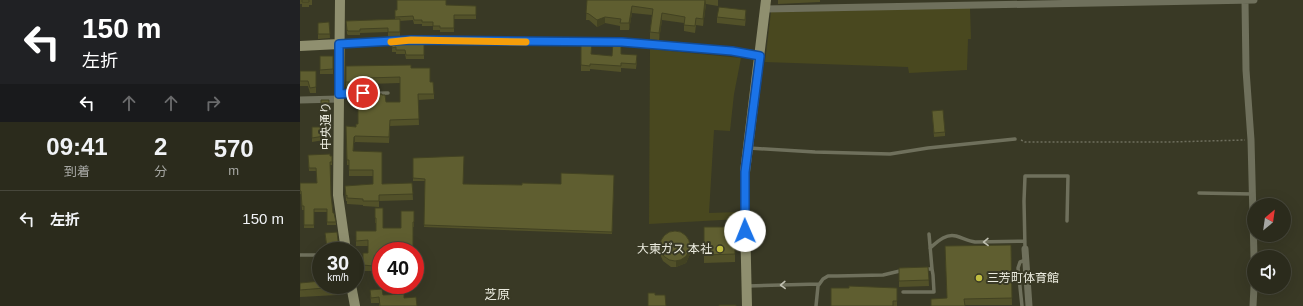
<!DOCTYPE html>
<html lang="ja">
<meta charset="utf-8">
<style>
:root{--surface:#2b2b1c;--page:#333325;--text:#f1f3f6;--muted:#a6a7a3;--line:#47473b}
body{margin:0;font-family:Helvetica,"Noto Sans JP",sans-serif;background:var(--page);color:var(--text);height:100vh;display:flex;flex-direction:column;font-size:15px;white-space:nowrap}
*{box-sizing:border-box;margin:0}
p{font-size:13px;color:var(--muted)}
.icon{flex:none;width:22px;height:22px;fill:none;stroke:currentColor;stroke-width:2;stroke-linecap:round;stroke-linejoin:round}
.map{position:relative;flex:1;overflow:hidden}
.sheet{display:flex;flex-direction:column;background:var(--surface);width:300px}
.sheet>*{flex:none}
.banner{background:#202124;color:#fff;overflow:hidden}
.needle{width:26px;rotate:29deg}
.buttons{position:absolute;left:947px;top:198px;display:grid;gap:8px}
.buttons a{display:grid;place-items:center;width:44px;height:44px;border-radius:50%;background:var(--surface);box-shadow:0 4px 16px #0002,0 0 0 1px var(--line);font-size:20px}
.speed{position:absolute;left:12px;top:242px;display:flex;gap:8px;font-size:20px;font-weight:700;text-align:center}
.speed>*{display:grid;place-content:center;width:52px;height:52px;border-radius:50%;background:var(--surface);box-shadow:0 4px 16px #0002,0 0 0 1px var(--line);line-height:1}
.speed small{font-size:10px;font-weight:400}
.speed .limit{border:6px solid #d22;background:#fff;color:#111}
.pin{position:absolute;display:grid;place-items:center;width:34px;height:34px;color:#fff;margin:-17px;border:2px solid #fff;border-radius:50%;box-shadow:0 1px 4px #0007}
.me{position:absolute;width:44px;margin:-22px;rotate:359deg;stroke-linejoin:round;filter:drop-shadow(0 0 3px #0008)}
.turn{display:flex;align-items:center;gap:14px;height:84px;padding:0 16px;font-size:18px}
.turn .icon{width:52px;height:52px;stroke-width:2.5}
.turn b{display:block;font-size:28px;line-height:34px}
.lanes{display:flex;align-items:center;height:38px;padding:0 16px;background:#0003;justify-content:center;gap:20px;direction:ltr}
.lanes .off{opacity:.35}
.eta{display:flex;justify-content:space-evenly;align-items:center;height:68px;text-align:center}
.eta b{font-size:24px;font-weight:800;line-height:28px}
ul{padding:0;list-style:none}
li{display:flex;align-items:center;gap:12px;height:56px;padding:0 16px;border-top:1px solid var(--line)}
li div{flex:1}
li b{display:block;font-size:15px}
li em{font-style:normal}
main{display:flex;flex:1;min-height:0}
.map>svg:first-child{display:block}
</style>
<main>
<section class="sheet">
<div class="banner">
<div class="turn"><svg class="icon" aria-label="left" viewBox="0 0 24 24"><path d="M17 20v-9H6M10 6l-5 5 5 5"/></svg><div><b>150 m</b>左折</div></div>
<div class="lanes"><svg class="icon" aria-label="left" viewBox="0 0 24 24"><path d="M17 20v-9H6M10 6l-5 5 5 5"/></svg><svg class="icon off" aria-label="ahead" viewBox="0 0 24 24"><path d="M12 20V5M6 11l6-6 6 6"/></svg><svg class="icon off" aria-label="ahead" viewBox="0 0 24 24"><path d="M12 20V5M6 11l6-6 6 6"/></svg><svg class="icon off" aria-label="right" viewBox="0 0 24 24"><path d="M7 20v-9h11M14 6l5 5-5 5"/></svg></div>
</div>
<div class="eta">
<div><b>09:41</b><p>到着</p></div>
<div><b>2</b><p>分</p></div>
<div><b>570</b><p>m</p></div>
</div>
<ul>
<li><svg class="icon" aria-label="left" viewBox="0 0 24 24"><path d="M17 20v-9H6M10 6l-5 5 5 5"/></svg><div><b>左折</b></div><em>150 m</em></li>
</ul>
</section>
<div class="map">
<svg width="1003" height="306" viewBox="0 0 1003 306">
<rect width="100%" height="100%" fill="#393925"/>
<!-- green -->
<path fill="#49481f" d="M670 8 671 39H668L667 70 609 73 608 67 465 62 471 12Z
M350 49 441 58 434 94 430 131 414 130 409 213 440 212V219L349 224Z"/>
<g fill="none" stroke-linecap="round" stroke-linejoin="round">
<!-- path -->
<path stroke="#6f6f5e" stroke-width="1.5" stroke-dasharray="2 2" stroke-linecap="butt" d="M721 140 725 142H869L945 140"/>
<!-- lane -->
<path stroke="#6f705c" stroke-width="3.5" d="M40 94 88 93
M449 148 515 152 590 154 628 148 715 139
M899 193 952 194
M630 248C637 242 646 233 656 236 663 238 668 241 675 242L725 241
M725 249 724 201 725 176H768L767 221
M0 255H21
M624 269H632L629 234
M448 286 519 284
M603 292H634L633 275 632 269
M516 306 518 286 523 279 528 276H537L583 275 604 270
M722 306 718 268 720 262 726 260"/>
<!-- street -->
<path stroke="#6f705c" stroke-width="7" d="M945 1 946 70 951 140 954 257
M465 9 954 0
M39 44 111 41 322 42 432 51 460 56
M0 100 39 99
M725 249 729 306
M953 306 954 287"/>
<!-- secondary -->
<path stroke="#8f8f6f" stroke-width="10" d="M40 0 38 195 46 251
M0 46 39 44
M51 285 55 306
M447 306 445 218V172L466 0"/>
</g>
<!-- wall -->
<path fill="#525129" d="M0 0H12V5H9V7H2V4H0Z
M287 0H418V6L406 4 403 26 396 25 395 33 384 31V23L362 20 359 40 350 39V32L352 15 332 13 329 30H320V26L305 23 297 27 289 20H286Z
M478 0H520V2L478 4Z
M146 5 176 6V19H154V32H140V30H133V26H122V24H114L113 20 100 21V36H88V32L60 33V35H48L47 34 46 21 95 19V10Z
M446 16 445 26 417 23V17Z
M29 22 30 38 18 39V23Z
M281 42 291 54 312 56 321 54 337 60 336 69 321 68V72L290 69V71H281Z
M92 43 109 44 124 43V59H106L105 54H96V52H92Z
M20 56H33V74H20Z
M46 66 111 68 130 82 134 94V99L118 100 119 125 90 126 89 143 55 142 54 143 53 151 82 152V184L112 183 113 200 79 201V207L63 206V205L47 204V201H46L45 186 73 184V176H49V165H47L46 126 56 127 58 124 60 108 82 95 86 102H100V83L67 84V88H46Z
M0 71H16V93H10L8 86H0Z
M21 100H29V112L21 113Z
M632 111 645 132V136L634 137Z
M12 127 24 136V140L12 142Z
M8 155 32 156V165H30L31 195 33 213 36 222V225H27V212H14V228H4V210H2L1 194H0V183H17L16 171H9Z
M113 158 163 184 222 185 261 184 314 175 312 234 124 227 125 181H113Z
M75 208 83 228H101L114 211V227H113L81 251V268H74L73 271H63V253H68V246H56V231H76V223H75Z
M404 227H435V262L404 263Z
M25 233 39 248V251H27Z
M711 245 712 305H665L647 298Z
M359 246 390 254 386 263 376 267H371L363 261 359 252Z
M628 267 629 286 599 287V268Z
M0 283 37 285V295L0 297Z
M597 288V306H531Z
M70 290 83 295 104 298 117 306H79V303H71Z"/>
<!-- shaded-wall -->
<path fill="#424222" d="M405 0 406 4 403 26V19Z
M332 6V13L329 30V23Z
M362 13V20L359 40V33Z
M305 17V23L297 27V20Z
M55 136V142L54 143V137Z
M390 248V254L386 263 376 267V261Z"/>
<!-- building -->
<path fill="#5f5e30" stroke="#424222" d="M2 0H9V2H2Z
M97 0H146V5L176 6V15H154V28H140V26H133V22H122V20H114L113 16 95 17V10H97Z
M287 0H405L403 19 396 18 395 26 384 25 385 17 362 13 359 33 350 32 353 9 332 6 329 23H320L321 19 305 17 297 20 289 14 286 13Z
M419 7 446 10 445 20 417 17Z
M100 19V32H88V28L60 29V31H48L47 30 46 21Z
M29 22 30 34H18V23Z
M109 42V44L124 43V55H106L105 50H96V47L92 48V43Z
M281 42H292L291 54 312 56 313 42 321 43V54L337 55 336 64 321 63V66L290 64V66L281 65Z
M20 56H33V69L20 70Z
M111 65V68H130V82H133L134 94H118L119 119 90 120 89 137 55 136 54 137 53 151 82 152V184L112 183 113 194 79 195V201H63V199L47 198V195L46 196 45 186 73 184V170H49V160H47L46 126 56 127V124H58V109L60 108V94H82V95H85L86 102H100V77L67 78V82H46V66Z
M0 71H16V87L10 88 8 81H0Z
M21 100H29V108H21Z
M643 110 645 132 634 133 632 111Z
M12 127H23L24 136 12 138Z
M30 154V156H32V162H30L31 195 33 213H34L36 222H27V209H14V225H4V206H2L1 191H0V183H17L16 168H9L8 155Z
M164 156 163 184 222 185V183L261 184V173L314 175 312 232 124 225 125 179 113 178V158Z
M75 208H83V228H101V211H114V222H113V251H81V263H74L73 266 63 265V253H68V240L56 241V231H76V218H75Z
M404 227H435V254L404 255Z
M360 246a15 15 0 1 1 30 0a15 15 0 1 1-30 0Z
M37 232 39 248H27L25 233Z
M711 245 712 298 664 299 665 306H631V299L647 298 645 246Z
M628 267 629 280 599 281V268Z
M21 281V285H37V287L0 290V283Z
M549 286 597 288V301H593V306H531V288H549Z
M82 289 83 295 104 294V298L116 297 117 306H80L79 297 71 298 70 290Z
M348 293H355V295H365L366 306H348Z
M419 305H436V306H419Z"/>
<!-- one-way arrows -->
<defs><path id="oneway-chevron" d="M-2-3.5L2.5 0L-2 3.5" fill="none" stroke-width="1.6" stroke-linecap="round" stroke-linejoin="round"/></defs>
<g stroke="#c0c0b1">
<use href="#oneway-chevron" transform="translate(686 242) rotate(179)"/>
<use href="#oneway-chevron" transform="translate(483 285) rotate(178)"/>
</g>
<g fill="none" stroke-linecap="round" stroke-linejoin="round">
<defs>
<path id="route" d="M63 93 39 94V44L111 40 322 42 432 51 460 56 445 172V231"/>
</defs>
<!-- route casing -->
<use href="#route" stroke="#114b97" stroke-width="10"/>
<!-- route -->
<use href="#route" stroke="#1a73e8" stroke-width="7"/>
<!-- slow -->
<path stroke="#f59e0b" stroke-width="7" d="M91 42 111 40 226 42"/>
</g>
<!-- markers -->
<g fill="#c1be40" stroke="#393925" stroke-width="1.5">
<circle cx="420" cy="249" r="4"/>
<circle cx="679" cy="278" r="4"/>
</g>
<g text-anchor="middle" stroke-width="4" stroke-linejoin="round" paint-order="stroke">
<!-- street labels -->
<g font-size="12" fill="#ebebdf" stroke="#393925">
<text transform="translate(26 126) rotate(-90)" y="4">中央通り</text>
</g>
<!-- poi labels -->
<g font-size="12" fill="#ebebdf" stroke="#393925" text-anchor="end">
<text x="412" y="253">大東ガス 本社</text>
<text x="687" y="282" text-anchor="start">三芳町体育館</text>
</g>
<!-- neighbourhood labels -->
<g font-size="13" fill="#ebebdf" stroke="#393925">
<text x="197" y="299">芝原</text>
</g>
</g>
</svg>
<div class="buttons">
<a><svg class="needle" viewBox="-14 -14 28 28"><path d="M0-13l5 13h-10z" fill="#e53935"/><path d="M0 13l5-13h-10z" fill="#a6a7a3"/></svg></a>
<a><svg class="icon" aria-label="sound" viewBox="0 0 24 24"><path d="M4 9h4l5-4v14l-5-4H4zM17 9q2 3 0 6"/></svg></a>
</div>
<div class="speed"><div>30<small>km/h</small></div><div class="limit">40</div></div>
<div class="pin" style="left:63px;top:93px;background:#d93025"><svg class="icon" aria-label="arrive" viewBox="0 0 24 24"><path d="M6 21V4h12l-3 4 3 4H6"/></svg></div>
<svg class="me" style="left:445px;top:231px" viewBox="-20 -20 40 40"><circle r="19" fill="#fff"/><path d="M0-13L10 11 0 6-10 11z" fill="#1a73e8"/></svg>
</div>
</main>
